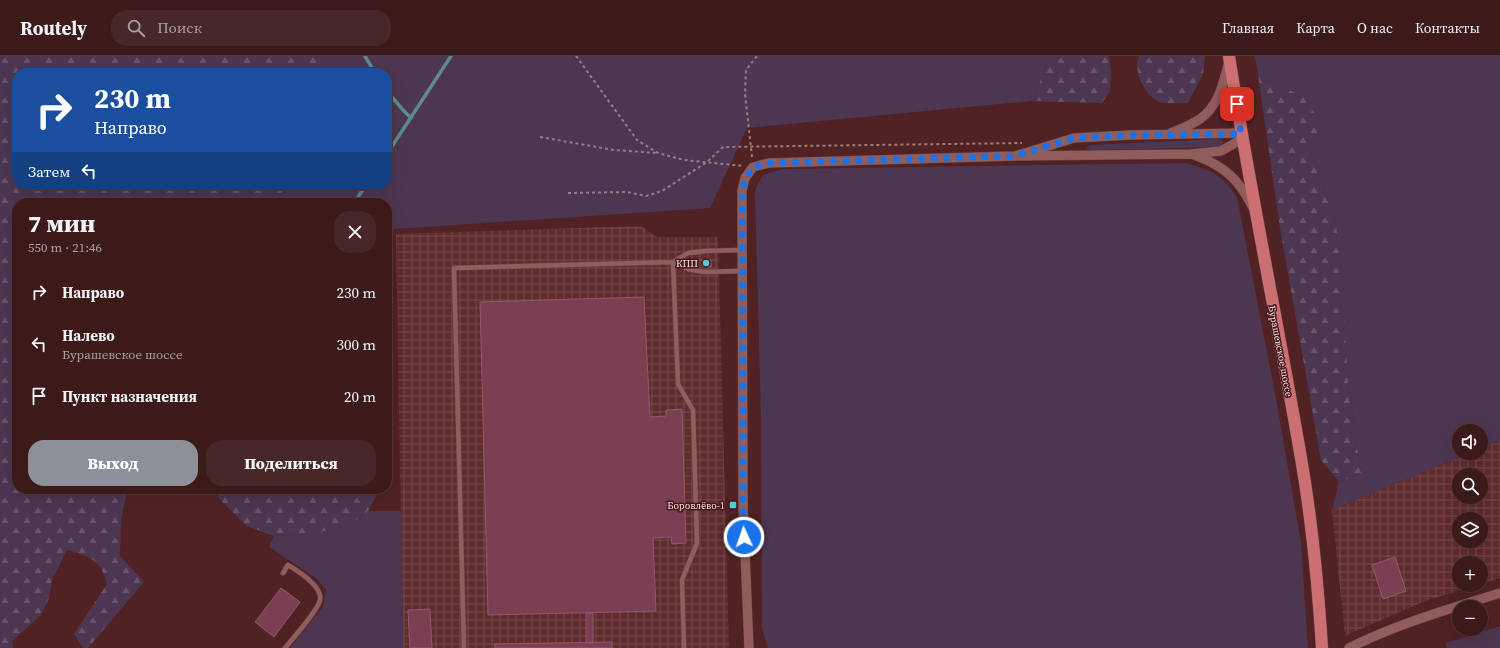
<!DOCTYPE html>
<html lang="ru">
<meta charset="utf-8">
<style>
:root{--surface:#3c1a1a;--page:#472727;--text:#f1f3f6;--muted:#aca1a2;--line:#553839;--accent:#8c9099}
body{margin:0;font-family:"Source Serif 4",serif;background:var(--page);color:var(--text);height:100vh;display:flex;flex-direction:column;font-size:15px;white-space:nowrap}
*{box-sizing:border-box;margin:0}
p{font-size:13px;color:var(--muted)}
.icon{flex:none;width:22px;height:22px;fill:none;stroke:currentColor;stroke-width:2;stroke-linecap:round;stroke-linejoin:round}
.map{position:relative;flex:1;overflow:hidden}
.details{position:absolute;left:12px;top:142px;width:380px;height:296px;display:flex;flex-direction:column;background:var(--surface);border-radius:16px;box-shadow:0 4px 16px #0002,0 0 0 1px var(--line)}
.details>*{flex:none}
.hud{position:absolute;left:12px;top:12px;width:380px;height:122px;border-radius:16px;box-shadow:0 4px 16px #0002,0 0 0 1px var(--line);background:#1a4fa0;color:#fff;overflow:hidden}
.controls{position:absolute;left:1452px;top:368px;display:grid;gap:8px}
.controls a{display:grid;place-items:center;width:36px;height:36px;border-radius:50%;background:var(--surface);box-shadow:0 4px 16px #0002,0 0 0 1px var(--line);font-size:20px}
.pin{position:absolute;display:grid;place-items:center;width:34px;height:34px;color:#fff;margin:-17px;border-radius:8px;box-shadow:0 2px 6px #0006}
.me{position:absolute;width:44px;margin:-22px;rotate:357deg;stroke-linejoin:round;filter:drop-shadow(0 0 3px #0008)}
.turn{display:flex;align-items:center;gap:14px;height:84px;padding:0 16px;font-size:18px}
.turn .icon{width:52px;height:52px;stroke-width:2.5}
.turn b{display:block;font-size:28px;line-height:34px}
.then{display:flex;align-items:center;height:38px;padding:0 16px;background:#0003;gap:8px;font-size:15px}
.round{display:grid;place-items:center;flex:none;width:42px;height:42px;border-radius:16px;background:var(--page)}
.headline{display:flex;align-items:center;justify-content:space-between;height:68px;padding:0 16px}
h1{font-size:24px;font-weight:800;line-height:30px}
.primary-button{display:flex;gap:8px;margin-top:auto;padding:8px 16px}
.primary-button a{flex:1;height:46px;border-radius:16px;background:var(--accent);color:#fff;font-size:16px;font-weight:800;line-height:46px;text-align:center}
.primary-button a+a{background:var(--page);color:var(--text)}
ul{padding:0;list-style:none}
li{display:flex;align-items:center;gap:12px;height:52px;padding:0 16px}
li div{flex:1}
li b{display:block;font-size:15px}
li em{font-style:normal}
header{display:flex;align-items:center;gap:24px;box-sizing:border-box;height:56px;padding:0 20px;background:var(--surface);border-bottom:1px solid var(--line)}
header strong{font-size:19px}
nav{display:flex;gap:22px;margin-inline-start:auto;font-size:14px}
.search{width:280px;height:36px;background:var(--page);display:flex;align-items:center;gap:10px;box-sizing:border-box;padding:0 14px;border-radius:16px;color:var(--muted);font-size:15px}
.map>svg:first-child{display:block}
</style>
<header>
<strong>Routely</strong>
<div class="search"><svg class="icon" aria-label="search" viewBox="0 0 24 24"><circle cx="10" cy="10" r="6"/><path d="M15 15l6 6"/></svg>Поиск</div>
<nav><a>Главная</a><a>Карта</a><a>О нас</a><a>Контакты</a></nav>
</header>
<div class="map">
<svg width="1500" height="592" viewBox="0 0 1500 592">
<defs>
<pattern id="industrial-grid" width="8" height="8" patternUnits="userSpaceOnUse"><rect width="8" height="8" fill="#602c2e"/><path d="M0 4h8M4 0v8" fill="none" stroke="#784a4c"/></pattern>
<pattern id="forest-firs" width="22" height="20" patternUnits="userSpaceOnUse"><rect width="22" height="20" fill="#4d3652"/><path d="M5 1l3.5 6h-7zM16 11l3.5 6h-7z" fill="#68536b"/></pattern>
</defs>
<rect width="100%" height="100%" fill="#502223"/>
<!-- industrial -->
<path fill="url(#industrial-grid)" fill-rule="evenodd" d="M641 170 657 181H718L729 592H403L396 178Z
M1500 384V522L1481 528V507H1459V529H1478L1425 545 1345 580 1332 454 1470 397H1481V392ZM1459 419H1481V441H1459ZM1459 463H1481V485H1459Z"/>
<!-- green -->
<path fill="#4d3652" d="M322 0H1050L1032 45 747 72 710 152 394 173 387 187V147H274L287 129H387V17H332L329 10Z
M1255 0H1500V384L1481 392V375H1459V397H1470L1332 454 1339 426 1361 417 1348 327 1336 165 1310 94 1279 30 1258 19Z
M1218 83 1223 85V88L1219 91 1090 94 1087 93 1086 91 1090 89Z
M1186 107C1212 115 1221 118 1237 141L1277 348 1301 487 1308 592H768L762 572 761 361 755 134 763 119 782 113Z
M368 455H401L403 592H290L323 551 326 534 317 523 269 491 274 480 321 476 347 471Z
M1500 570V592H1447L1446 587Z"/>
<!-- forest -->
<path fill="url(#forest-firs)" d="M0 0H322L329 10 332 17H17V129H287L274 147H17V433H134L127 436 121 463 120 500 144 526 88 592H83L74 578 107 528C100 502 90 501 67 494L52 524 49 542 41 559 12 585 13 592H0Z
M1050 0H1109L1111 15 1110 35 1102 47 1032 45Z
M1139 0H1205L1203 18 1188 47C1181 47 1165 48 1159 46 1144 39 1133 15 1139 0Z
M1258 19 1302 40 1319 63 1325 76 1310 94 1336 165 1344 256 1348 327 1361 417 1339 426 1321 404 1280 172Z
M223 433H282L283 436 286 433H380L368 455 347 471 321 476 274 480 247 470 217 441Z"/>
<g fill="none" stroke-linecap="round" stroke-linejoin="round">
<!-- stream -->
<path stroke="#5e8a8d" stroke-width="3.5" d="M365 0 375 17
M387 35 403 54 411 62
M387 98 451 0
M354 147 366 129"/>
</g>
<!-- building -->
<path fill="#7b3e53" stroke="#8e5b6a" d="M702 204H711V211L702 210Z
M644 241 650 361 666 360V354L682 353 686 487 672 488 671 481 653 482 656 555 488 559 480 246Z
M1395 501 1406 535 1383 543 1372 509Z
M281 532 300 546 274 581 255 566Z
M430 553 432 592H410L408 554Z
M586 557H593V587H586Z
M612 586V592H495V588Z"/>
<g fill="none" stroke-linecap="round" stroke-linejoin="round">
<defs>
<path id="lane" d="M673 206 678 328 693 354 697 487 682 524 684 592
M673 206 688 213 705 216 742 215
M283 517 288 509C298 515 323 531 320 544 318 555 293 582 285 592
M464 592 454 212 673 206 688 197 705 195 741 194"/>
<path id="street" d="M1171 77C1181 73 1191 69 1200 63 1219 50 1223 27 1229 6
M1194 99C1211 105 1228 114 1239 129 1245 136 1249 145 1254 153
M749 592 743 449 742 135 745 122 753 111 769 107 1015 100 1191 98 1221 95 1237 86 1241 77 1130 79 1074 82 1015 100
M1349 592C1397 568 1449 553 1500 537"/>
<path id="primary" d="M1229 0C1250 135 1278 268 1301 402 1312 465 1318 529 1322 592"/>
</defs>
<!-- lane casing -->
<use href="#lane" stroke="#684144" stroke-width="5.5"/>
<!-- street casing -->
<use href="#street" stroke="#684144" stroke-width="10"/>
<!-- primary casing -->
<use href="#primary" stroke="#684144" stroke-width="13"/>
<!-- path -->
<path stroke="#a07b7c" stroke-width="2" stroke-dasharray="3 3" stroke-linecap="butt" d="M576 0 637 84 658 97 684 104 743 110
M540 81 614 94 658 97
M752 101 745 38 746 14 757 0
M568 137 627 136 646 140 662 135 707 106 723 91 1022 87"/>
<!-- lane -->
<use href="#lane" stroke="#915c5c" stroke-width="4.5"/>
<!-- street -->
<use href="#street" stroke="#915c5c" stroke-width="9"/>
<!-- primary -->
<use href="#primary" stroke="#cc6f72" stroke-width="12"/>
</g>
<g fill="none" stroke-linecap="round" stroke-linejoin="round">
<!-- route -->
<path stroke="#1a73e8" stroke-width="7" stroke-dasharray="0 12.6" d="M744 481 743 449 742 135 746 122 753 111 769 107 1015 100 1074 82 1130 79 1241 78 1237 48"/>
</g>
<!-- markers -->
<g fill="#51ccd2" stroke="#45171a" stroke-width="1.5">
<circle cx="706" cy="207" r="4"/>
<rect x="729" y="445" width="8" height="8" rx="2"/>
</g>
<g text-anchor="middle" stroke-width="3" stroke-linejoin="round" paint-order="stroke">
<!-- poi labels -->
<g font-size="10" fill="#fce2e2" stroke="#45171a" text-anchor="end">
<text x="698" y="211">КПП</text>
<text x="725" y="453">Боровлёво-1</text>
</g>
<!-- street labels -->
<g font-size="10" fill="#fce2e2" stroke="#45171a">
<text transform="translate(1281 295) rotate(79)" y="4">Бурашевское шоссе</text>
</g>
</g>
</svg>
<div class="controls">
<a><svg class="icon" aria-label="sound" viewBox="0 0 24 24"><path d="M4 9h4l5-4v14l-5-4H4zM17 9q2 3 0 6"/></svg></a>
<a><svg class="icon" aria-label="search" viewBox="0 0 24 24"><circle cx="10" cy="10" r="6"/><path d="M15 15l6 6"/></svg></a>
<a><svg class="icon" aria-label="layers" viewBox="0 0 24 24"><path d="M12 4l9 5-9 5-9-5zM3 14l9 5 9-5"/></svg></a>
<a>+</a>
<a>−</a>
</div>
<div class="pin" style="left:1237px;top:48px;background:#d93025"><svg class="icon" aria-label="arrive" viewBox="0 0 24 24"><path d="M6 21V4h12l-3 4 3 4H6"/></svg></div>
<svg class="me" style="left:744px;top:481px" viewBox="-20 -20 40 40"><circle r="17" fill="#1a73e8" stroke="#fff" stroke-width="3"/><path d="M0-11L8 9 0 5-8 9z" fill="#fff"/></svg>
<div class="hud">
<div class="turn"><svg class="icon" aria-label="right" viewBox="0 0 24 24"><path d="M7 20v-9h11M14 6l5 5-5 5"/></svg><div><b>230 m</b>Направо</div></div>
<div class="then">Затем<svg class="icon" aria-label="left" viewBox="0 0 24 24"><path d="M17 20v-9H6M10 6l-5 5 5 5"/></svg></div>
</div>
<section class="details">
<div class="headline"><div><h1>7 мин</h1><p>550 m · 21:46</p></div><a class="round"><svg class="icon" aria-label="close" viewBox="0 0 24 24"><path d="M6 6l12 12M18 6L6 18"/></svg></a></div>
<ul>
<li><svg class="icon" aria-label="right" viewBox="0 0 24 24"><path d="M7 20v-9h11M14 6l5 5-5 5"/></svg><div><b>Направо</b></div><em>230 m</em></li>
<li><svg class="icon" aria-label="left" viewBox="0 0 24 24"><path d="M17 20v-9H6M10 6l-5 5 5 5"/></svg><div><b>Налево</b><p>Бурашевское шоссе</p></div><em>300 m</em></li>
<li><svg class="icon" aria-label="arrive" viewBox="0 0 24 24"><path d="M6 21V4h12l-3 4 3 4H6"/></svg><div><b>Пункт назначения</b></div><em>20 m</em></li>
</ul>
<div class="primary-button"><a>Выход</a><a>Поделиться</a></div>
</section>
</div>
